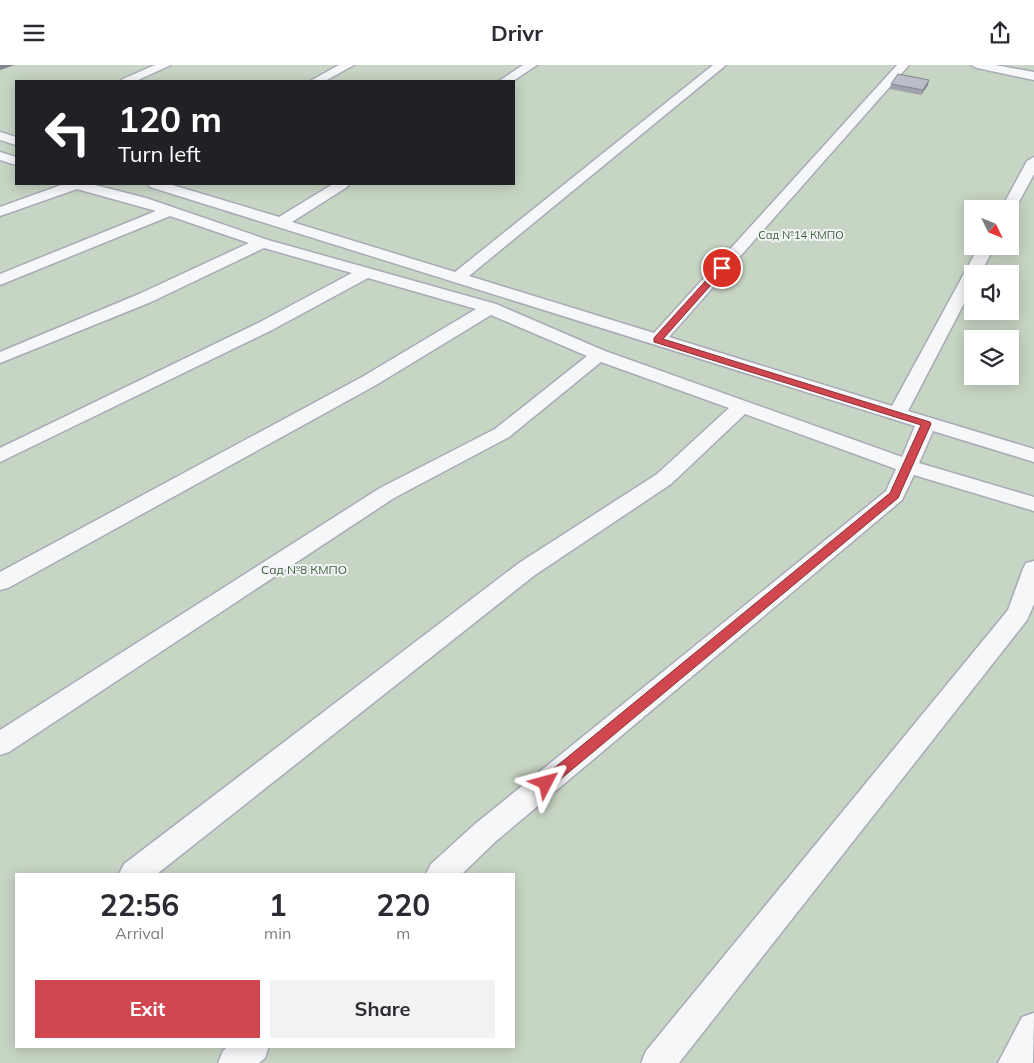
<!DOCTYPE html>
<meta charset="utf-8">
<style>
:root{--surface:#fff;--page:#f2f2f3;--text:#2b2b33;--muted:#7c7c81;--accent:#d14750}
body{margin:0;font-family:Mulish,sans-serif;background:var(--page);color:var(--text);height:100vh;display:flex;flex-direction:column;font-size:19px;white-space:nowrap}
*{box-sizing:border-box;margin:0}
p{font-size:16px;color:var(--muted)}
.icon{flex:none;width:28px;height:28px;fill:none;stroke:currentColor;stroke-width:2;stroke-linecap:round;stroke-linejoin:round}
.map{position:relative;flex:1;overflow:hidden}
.details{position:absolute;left:15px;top:808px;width:500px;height:175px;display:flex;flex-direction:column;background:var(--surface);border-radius:0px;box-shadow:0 2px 12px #0003}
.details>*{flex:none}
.top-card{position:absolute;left:15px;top:15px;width:500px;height:105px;border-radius:0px;box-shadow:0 2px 12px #0003;background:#202124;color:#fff;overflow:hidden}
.needle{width:32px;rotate:133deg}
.buttons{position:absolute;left:964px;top:135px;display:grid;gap:10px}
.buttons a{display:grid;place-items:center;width:55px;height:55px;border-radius:0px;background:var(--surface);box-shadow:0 2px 12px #0003;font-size:25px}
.pin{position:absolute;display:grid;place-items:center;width:42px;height:42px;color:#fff;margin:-21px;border:2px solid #fff;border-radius:50%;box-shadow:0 1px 5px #0007}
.me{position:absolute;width:55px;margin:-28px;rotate:51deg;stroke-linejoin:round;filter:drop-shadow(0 0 4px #0008)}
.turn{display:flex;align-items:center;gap:18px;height:105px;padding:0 20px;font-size:22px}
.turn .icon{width:65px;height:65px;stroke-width:2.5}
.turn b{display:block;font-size:35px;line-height:42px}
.eta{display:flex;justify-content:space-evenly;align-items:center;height:85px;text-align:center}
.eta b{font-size:30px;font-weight:700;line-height:35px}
.primary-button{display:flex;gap:10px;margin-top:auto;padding:10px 20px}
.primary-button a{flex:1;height:58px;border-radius:0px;background:var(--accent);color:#fff;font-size:20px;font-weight:700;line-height:58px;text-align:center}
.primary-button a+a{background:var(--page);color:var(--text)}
header{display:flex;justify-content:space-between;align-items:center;height:65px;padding:0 20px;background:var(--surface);font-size:22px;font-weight:700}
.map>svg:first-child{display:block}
</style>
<header><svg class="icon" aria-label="menu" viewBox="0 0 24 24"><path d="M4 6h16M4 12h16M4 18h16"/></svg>Drivr<svg class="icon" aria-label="share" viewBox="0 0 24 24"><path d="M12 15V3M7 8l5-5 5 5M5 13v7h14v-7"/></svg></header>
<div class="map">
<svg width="1034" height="998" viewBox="0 0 1034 998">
<rect width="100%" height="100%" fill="#e3e5eb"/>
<!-- green -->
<path fill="#c7d5c4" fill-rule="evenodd" d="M0 0H1034V998H0ZM16 16H514V119H16ZM972 144H1010V181H972ZM972 209H1010V246H972ZM972 274H1010V311H972ZM16 809H514V981H16Z"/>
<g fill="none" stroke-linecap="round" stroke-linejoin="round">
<defs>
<path id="lane" d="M155 0H171L136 16H121L123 14Z
M339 0H354L325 16H310Z
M523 0H537L513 16H499Z
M713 0H726L469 211 654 268 897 0H909L669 272 892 341 979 181H995L980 209H972V223L908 346 1034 384V397L933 366 919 398 1034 432V446L914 410 902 435 495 777 462 809H426L431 799 475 759 886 426 896 404 745 349 671 419 535 510 157 809H119L124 799 519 498 657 409 729 343 601 297 509 372 394 433 9 687 0 690V665L380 423 495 364 587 291 491 250 376 320 8 523 0 525V507L362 312 476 244 368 213 272 265 0 397V383L260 257 352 208 264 183 151 237 0 298V287L139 229 249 178 170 151 0 220V209L156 146 77 124 0 151V142L64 119H91L146 133 268 175 496 239 605 286 902 392 915 361 150 122 148 119H169L279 152 333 119H349L347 122 292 157 455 207Z
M971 0H995L1034 7V15L977 3Z
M0 67 16 72V80L0 75Z
M0 87 16 92V100L0 95Z
M1034 92V109L1015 144 1010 148V144H1001L1027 96Z
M1034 496V539L1027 555 679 998H641L646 986 1008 545 1023 504 1026 498Z
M1034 948 1033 998H998L1022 952Z
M228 981H269L265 993 259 998H218L223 986Z"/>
</defs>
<!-- lane casing -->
<use href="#lane" stroke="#a8abb6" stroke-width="3"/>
<!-- lane -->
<use href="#lane" fill="#f6f7f9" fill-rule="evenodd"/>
</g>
<!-- wall -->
<path fill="#a0a3ad" d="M891 19 928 20 921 30 890 24Z"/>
<!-- shaded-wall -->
<path fill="#82858d" d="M0 0H15L0 5Z
M929 15 928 20 921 30 923 25Z"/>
<!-- building -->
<path fill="#babec9" stroke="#82858d" d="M898 9 929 15 923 25 891 19Z"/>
<!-- route -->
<path fill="#d14750" stroke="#882e34" d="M719 201 726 203 663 274 930 357 931 359 898 433 551 722 546 724 541 722 539 718 541 714 890 428 921 360 654 277V273Z"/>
<g text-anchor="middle" stroke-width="4" stroke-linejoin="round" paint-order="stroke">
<!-- far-park labels -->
<g font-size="11" fill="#3b6037" stroke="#f3f4f8">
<text x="801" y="174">Сад №14 КМПО</text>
</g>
<!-- park labels -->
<g font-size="12" fill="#3b6037" stroke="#f3f4f8">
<text x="304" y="509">Сад №8 КМПО</text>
</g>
</g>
</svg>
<div class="buttons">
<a><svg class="needle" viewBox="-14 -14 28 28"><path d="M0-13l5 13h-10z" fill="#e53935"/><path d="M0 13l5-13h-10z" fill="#7c7c81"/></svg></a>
<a><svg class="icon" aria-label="sound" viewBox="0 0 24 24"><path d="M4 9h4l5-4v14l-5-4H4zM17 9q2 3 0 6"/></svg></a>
<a><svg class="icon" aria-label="layers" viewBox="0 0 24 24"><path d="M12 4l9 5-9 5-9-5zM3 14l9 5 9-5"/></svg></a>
</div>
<div class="pin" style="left:722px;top:203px;background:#d93025"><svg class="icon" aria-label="arrive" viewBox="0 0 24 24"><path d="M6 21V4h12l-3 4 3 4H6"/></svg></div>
<svg class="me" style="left:546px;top:718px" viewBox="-20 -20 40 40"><path d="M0-17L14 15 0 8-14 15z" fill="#d14750" stroke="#fff" stroke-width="4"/></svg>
<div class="top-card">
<div class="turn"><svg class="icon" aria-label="left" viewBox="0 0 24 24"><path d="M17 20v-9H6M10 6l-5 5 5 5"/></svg><div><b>120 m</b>Turn left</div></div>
</div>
<section class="details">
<div class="eta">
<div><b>22:56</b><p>Arrival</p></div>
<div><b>1</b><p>min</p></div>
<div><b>220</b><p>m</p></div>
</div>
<div class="primary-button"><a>Exit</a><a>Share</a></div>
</section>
</div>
